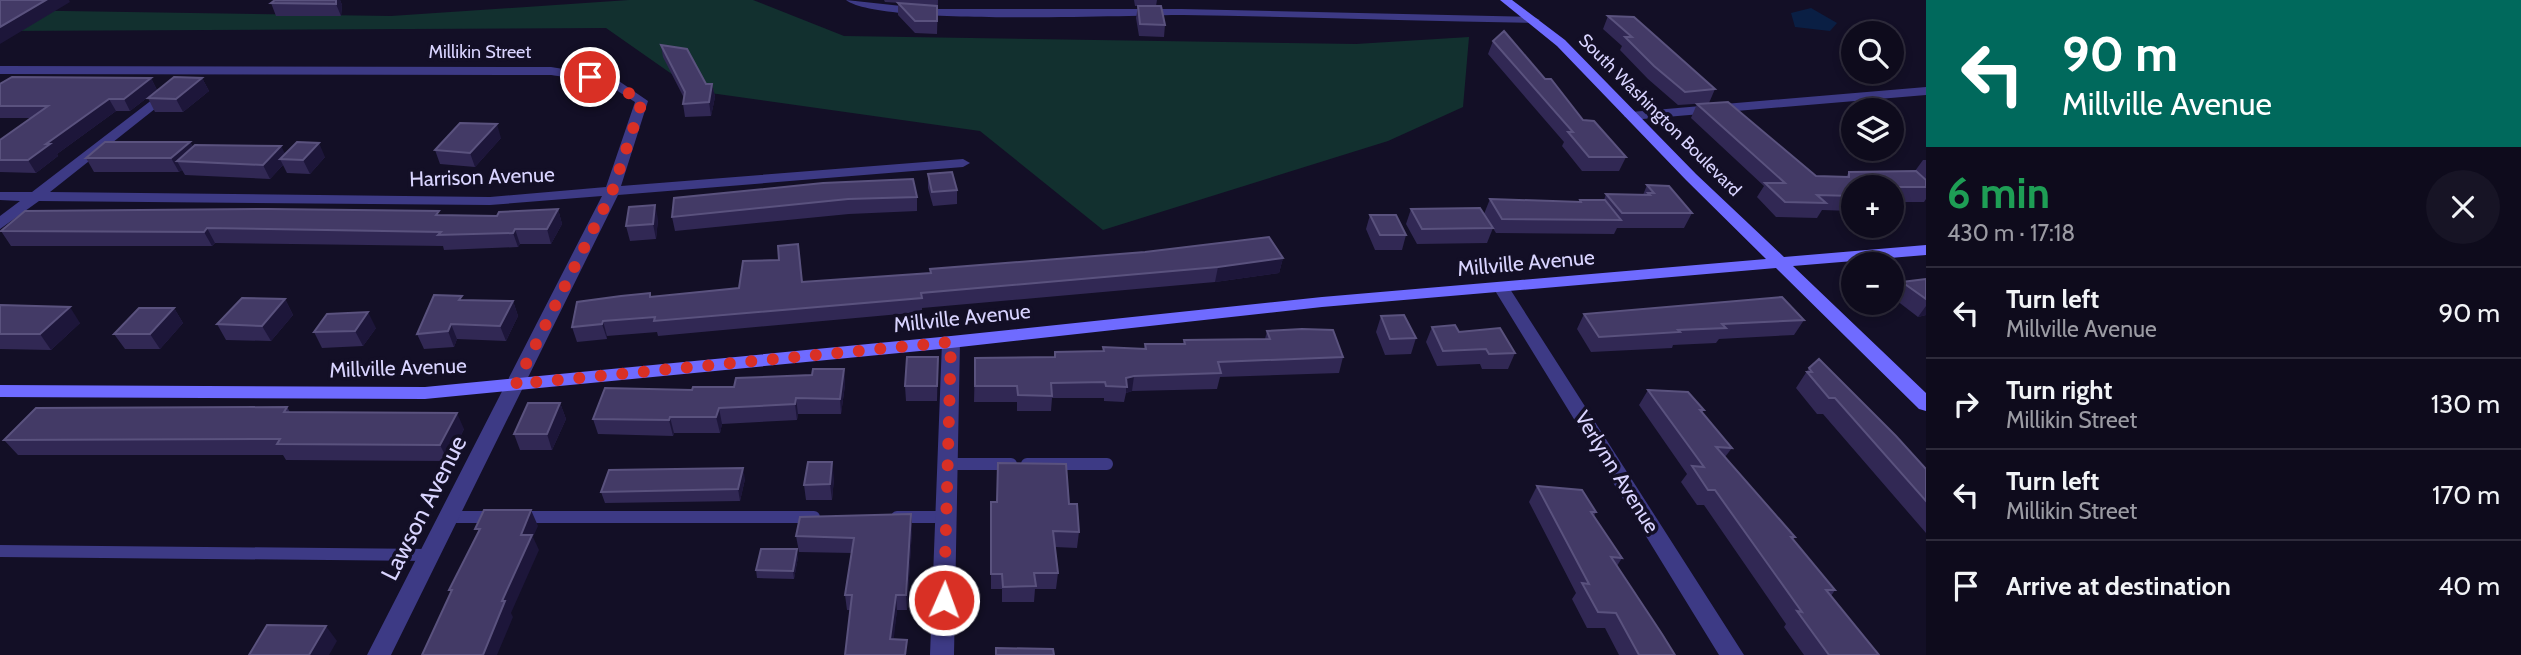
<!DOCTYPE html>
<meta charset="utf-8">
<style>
:root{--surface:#0e0b1c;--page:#171425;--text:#f1f3f6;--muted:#9b9ba3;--line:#2e2b3b}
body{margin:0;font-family:Cabin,sans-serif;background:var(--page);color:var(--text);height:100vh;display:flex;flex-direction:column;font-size:26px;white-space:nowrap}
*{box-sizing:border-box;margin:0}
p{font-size:23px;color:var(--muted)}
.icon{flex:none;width:38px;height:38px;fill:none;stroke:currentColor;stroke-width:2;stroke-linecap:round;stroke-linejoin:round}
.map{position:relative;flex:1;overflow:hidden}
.side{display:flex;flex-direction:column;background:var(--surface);width:595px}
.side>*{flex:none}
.top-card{background:#00695c;color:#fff;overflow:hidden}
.buttons{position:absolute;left:1841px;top:21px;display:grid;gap:14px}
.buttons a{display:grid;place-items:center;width:63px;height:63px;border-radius:50%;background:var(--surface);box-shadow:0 4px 10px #0003,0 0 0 2px var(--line);font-size:35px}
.pin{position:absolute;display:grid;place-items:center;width:60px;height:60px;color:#fff;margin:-30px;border:4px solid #fff;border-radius:50%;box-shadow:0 2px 7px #0007}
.me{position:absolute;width:77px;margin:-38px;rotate:2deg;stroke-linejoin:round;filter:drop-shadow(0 0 5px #0008)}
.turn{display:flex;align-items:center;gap:24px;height:147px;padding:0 21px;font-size:32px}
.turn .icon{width:91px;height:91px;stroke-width:2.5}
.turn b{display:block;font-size:49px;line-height:60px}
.round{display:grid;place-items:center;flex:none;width:74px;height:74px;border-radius:37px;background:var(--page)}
.head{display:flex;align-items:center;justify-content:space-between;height:119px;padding:0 21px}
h1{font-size:42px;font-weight:800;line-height:52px;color:#1e9e55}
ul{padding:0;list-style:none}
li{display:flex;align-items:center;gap:21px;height:91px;padding:0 21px;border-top:2px solid var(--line)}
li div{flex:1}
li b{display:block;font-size:26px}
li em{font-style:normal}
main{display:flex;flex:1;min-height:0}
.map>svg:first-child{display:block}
</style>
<main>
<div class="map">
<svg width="1926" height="655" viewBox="0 0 1926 655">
<rect width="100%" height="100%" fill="#130f26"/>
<!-- green -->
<path fill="#12302f" d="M629 0H753L844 36 1356 44 1469 37 1463 107 1388 141 1103 230 980 131 696 91 606 28 0 31V10L391 16Z"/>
<!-- water -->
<path fill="#0a1f44" d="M1811 8 1837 23 1830 31 1795 27 1791 13Z"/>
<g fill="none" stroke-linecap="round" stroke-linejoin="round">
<!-- lane -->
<path stroke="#3d3a85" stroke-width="12" d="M948 464H1011
M1027 464H1107
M449 517H495
M522 517H814
M897 517H946
M0 551 430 555"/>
<!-- street -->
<path fill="#3d3a85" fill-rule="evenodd" d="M846 0 929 9H1182L1534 17 1540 20 1534 23C1417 21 1300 17 1183 15 1126 15 879 26 846 0Z
M0 66 551 67 613 77 648 101 621 186 963 159 970 163 963 167 618 195 391 655H367L602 196 490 205 39 201 0 229V216L20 201 0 200V192H32L170 86 175 87V93L50 192 490 197 606 187 635 102 605 83 551 75 0 74Z
M1926 87V95L1631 120 1624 116 1631 112Z
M1502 284 1510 289 1744 655H1719L1494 289Z
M951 336 960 342 954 655H930L942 342Z"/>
<!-- secondary -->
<path fill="#6f6bff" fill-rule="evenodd" d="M1500 0H1512L1565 40 1696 174 1784 257 1926 245V255L1793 266 1926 393V411L1919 409 1776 268 1322 307 951 348 425 399 0 397V385L425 387 951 336 1322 297 1766 259 1686 180 1557 46Z"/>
</g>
<!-- wall -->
<path fill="#312854" d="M340 0 342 5 341 16H276L271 3Z
M884 0H938L937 34 915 33 898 15V3H901L885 2Z
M1134 0H1157L1156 6 1165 25 1164 37 1139 36 1136 18 1138 6H1135Z
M1608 16 1715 89 1709 103 1678 105 1648 79 1620 50 1622 46 1603 29Z
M1493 41 1545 79 1583 120 1626 157 1619 171H1582L1562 146 1564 142 1488 54Z
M661 45 706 84H712L715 97 711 116 685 117 683 104 684 98 663 57Z
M151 78 157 90 130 111H116L57 154 58 156 36 173 0 172V140L31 118H0V84Z
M202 78 209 91 183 112H155L148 98Z
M1697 104 1816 176 1846 177 1849 172 1915 171 1923 160H1926V199L1924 202H1892V187H1853V211L1822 210 1817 218 1776 217 1757 197 1764 186 1691 118Z
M501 138 475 167 440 164 435 150Z
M190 142 193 147 325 157 310 174 287 173 283 165 270 179 185 175 182 170 179 172H94L86 158Z
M928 174 957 190V204L933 206 928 188Z
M1647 185 1692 213 1684 228H1617L1614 234 1496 233 1484 214 1490 199 1579 202 1580 200H1604L1606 194 1643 195Z
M917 197V211L849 214 675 231 672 217 674 198Z
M558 209 562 224 551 244H520L518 247 444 250 443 246 215 243 212 246H11L1 231 440 215 497 216Z
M1411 209 1493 228 1487 243 1417 244 1406 224Z
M1370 215 1406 235 1402 250H1375L1366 229Z
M658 219 656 239 630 241 626 226Z
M800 258 802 282 930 273V269L1283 258 1279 273 1215 282 922 308V312L658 336 657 332 607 336V339L577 342 572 327 650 293 651 297 739 288Z
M1926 279V315L1918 317 1892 297V295L1902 282Z
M285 299 293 315 271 341 226 340 217 324Z
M463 300 513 301 518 316 506 341 457 339 454 347 424 349 417 334Z
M0 305 80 323 51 350 0 349Z
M174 308 183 323 160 349H125L114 334Z
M1584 314 1804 320 1794 335 1719 339 1716 343 1673 345 1672 348 1591 352 1577 329Z
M1381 316 1416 338 1411 354 1385 355 1376 332Z
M1432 327 1459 332 1515 353 1508 369H1482L1480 364 1437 366 1426 342Z
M376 328 363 346 322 348 314 332Z
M1267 331 1343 357 1339 373 1220 377 1217 389 1132 391 1126 393 1124 402 1104 401V398H1052L1051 411H1017V402H974L975 358 1054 357 1055 352 1103 351V347L1144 349 1145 344H1183L1184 340 1265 339Z
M938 357 937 401H906L905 386Z
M1809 368 1926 469V533L1823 414H1817L1796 388Z
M844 369 845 385 841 414H798L797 420 722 424 720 433H674L673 436 598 434 593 419 692 390 734 387Z
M1648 390 1704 410 1702 413 1732 448 1725 457 1795 537 1793 540 1835 590 1831 596 1879 655H1804L1784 627 1786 624 1704 505H1697L1681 482 1687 474 1639 405Z
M560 403 566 419 552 450H520L514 434Z
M287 407 290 412 464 429 448 461 286 460 283 455H18L4 440Z
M834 478 832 500H806L804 485Z
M745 479 740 501 605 503 601 492Z
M1537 486 1596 512 1594 516 1622 558 1617 566 1675 655H1619L1605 628H1587L1572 599 1576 593 1529 502Z
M991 502 1069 504 1079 532 1077 548 1055 547 1058 573 1056 589H1035L1034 602H1002V589H991Z
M911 514 912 529 907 610H897L893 640 908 655 850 610H847L845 595 852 553 799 552 796 536Z
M798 557 794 579 757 578 756 570Z"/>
<!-- shaded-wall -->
<path fill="#1d163a" d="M46 0H69L70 2 0 44V27Z
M336 0H340L342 5 341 16 336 4Z
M151 78 157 90 130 111 124 99Z
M202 78 209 91 183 112 176 99Z
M712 84 715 97 711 116 709 102Z
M109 99 116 111 57 154 58 156 36 173 28 160 46 144Z
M497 124 501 138 475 167 470 153Z
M190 142 197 156 177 161 182 170 179 172 171 158Z
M319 143 325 157 310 174 303 160Z
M281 146 288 159H280L283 165 270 179 263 165Z
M655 205 658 219 656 239 653 224Z
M558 209 562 224 551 244 547 229Z
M207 228 215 243 212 246 204 232Z
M515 229 520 244 518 247 513 233Z
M1283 258 1279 273 1215 282 1218 267Z
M285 299 293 315 271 341 262 326Z
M513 301 518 316 506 341 500 326Z
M1926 306V315L1918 317Z
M70 307 80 323 51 350 40 334Z
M174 308 183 323 160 349 150 334Z
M368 312 376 328 363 346 355 331Z
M603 321 607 336V339L602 324Z
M451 324 457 339 454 347 448 331Z
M938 357V373L937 401V386Z
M844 369 845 385 841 414 840 399Z
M1134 376 1132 391 1126 393V378Z
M796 398 798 414 797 420 795 404Z
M560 403 566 419 552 450 547 434Z
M719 408 722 424 720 433 716 417Z
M457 413 464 429 448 461 440 445Z
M670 417 674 433 673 436 669 420Z
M832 462 834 478 832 500 830 484Z
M743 468 745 479 740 501 738 489Z
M531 510 538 526 533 537 539 550 511 613 513 617 497 655H483L502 601 521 535Z
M911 514 912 529 907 610 906 595Z
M797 549 798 557 794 579 793 571Z
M896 595 897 610 892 655 890 639Z
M326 626 337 641 329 655H309Z"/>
<!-- building -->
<path fill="#433a66" stroke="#5a527e" stroke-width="2" d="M0 0H46L0 27Z
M275 0H336V4L271 3Z
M898 3 937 6V21H915Z
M1138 6H1161L1165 25 1140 24Z
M1608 16 1634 17 1715 89 1685 92 1654 66 1625 37H1632Z
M1504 31 1545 79H1551L1583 120 1594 121 1626 157H1589L1568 132H1573L1493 41Z
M661 45 687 49 706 84H712L709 102 683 104 685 92Z
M12 77 151 78 124 99H109L46 144H50L28 160H0V140L48 106H0V84Z
M174 77 202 78 176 99 148 98Z
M1728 102 1816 176 1849 177V172L1916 171 1926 180V187H1853V196L1817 195 1826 203 1785 202 1765 183H1785L1697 104Z
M460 123 497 124 470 153 435 150Z
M105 142H190L171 158H86Z
M297 142 319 143 303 160 280 159Z
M195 145 281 146 263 165 177 161Z
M952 172 957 190 932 192 928 174Z
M913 179 917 197 848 199 672 217 674 198 823 183Z
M1647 185 1669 186 1692 213H1622L1606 194 1650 195 1648 193H1654Z
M1490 199 1581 202 1580 200H1605L1621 220 1502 219Z
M655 205 653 224 626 226 629 207Z
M1480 208 1493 228 1422 229 1411 209Z
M269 209 439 211 436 215 497 216 499 212 558 209 547 229H515L513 233 438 235 441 232 207 228 204 232 1 231 25 211Z
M1370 215H1396L1406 235H1380Z
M1269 237 1283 258 1218 267 921 293 922 298 654 321 655 317 603 321 602 324 572 327 577 302 621 296 650 293V297L739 288 743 261 779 260 778 246 798 244 802 282 931 273 930 269 1145 252Z
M1926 279V299L1902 282Z
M434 295 462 296 459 300 513 301 500 326 451 324 448 331 417 334Z
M1782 297 1804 320 1722 324 1726 328 1678 330 1680 332 1599 337 1584 314Z
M242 298 285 299 262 326 217 324Z
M0 305 70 307 40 334H0Z
M139 308H174L150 334H114Z
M368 312 355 331 314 332 327 314Z
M1404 315 1416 338 1390 339 1381 316Z
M1455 325 1459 332 1500 328 1515 353 1489 354 1486 349 1443 351 1432 327Z
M1302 329 1333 330 1343 357 1218 362 1221 373 1134 376 1126 378 1127 387 1106 386 1105 382 1051 383 1052 396 1018 395 1017 386H975V358L1055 357V352L1104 351 1103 347 1146 349 1145 344H1185L1184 340 1270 339 1267 331Z
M907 357H938L937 386H905Z
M1819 359 1896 436 1926 469V501L1835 398H1829L1807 372H1812L1809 368Z
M813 369H844L840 399 796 398 795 404 719 408 716 417H670L669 420 593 419 605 388 692 390 693 387H734L736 378 812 375Z
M1648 390 1688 392 1704 410H1700L1732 448 1716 447 1795 537H1791L1835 590H1826L1879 655H1829L1797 611 1802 612 1715 490H1708L1692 466 1704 467Z
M528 403H560L547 434H514Z
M287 407 284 412 457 413 440 445 277 444 280 439 4 440 36 408Z
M808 462H832L830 484 804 485Z
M998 463 1066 464 1069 504H1077L1079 532 1053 531 1058 573H1034L1036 586 1003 587 1002 574H991V502H997Z
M743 468 738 489 601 492 609 470Z
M1537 486 1582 490 1596 512H1591L1622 558 1611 557 1662 634 1675 655H1639L1616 613 1598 612 1582 583 1589 584Z
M484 510H531L521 535H532L502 601H505L483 655H422L452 590H449L480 529H475Z
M911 514 906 595H896L890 639 907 640 905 655H845L852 595H845L854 538 796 536 800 517Z
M761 549H797L793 571 756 570Z
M267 625 326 626 309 655H249Z
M996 648 1053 649 1054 655H996Z"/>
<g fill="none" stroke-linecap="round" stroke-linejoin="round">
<!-- route -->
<path stroke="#d93025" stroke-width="12" stroke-dasharray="0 21.6" d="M590 77 609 80 642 102 612 192 516 384 951 342 944 600"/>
</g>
<g text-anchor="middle" stroke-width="7" stroke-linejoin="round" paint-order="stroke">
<!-- far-street labels -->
<g font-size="18" fill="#d9d4ff" stroke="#130f26">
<text x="480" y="58">Millikin Street</text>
<text transform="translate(1660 115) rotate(45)" y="6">South Washington Boulevard</text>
</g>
<!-- street labels -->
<g font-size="21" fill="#d9d4ff" stroke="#130f26">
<text transform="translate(482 177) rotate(-2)" y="7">Harrison Avenue</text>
<text transform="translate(1526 263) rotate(-5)" y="7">Millville Avenue</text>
<text transform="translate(962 318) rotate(-6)" y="7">Millville Avenue</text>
<text transform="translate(398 368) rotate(-2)" y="7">Millville Avenue</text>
<text transform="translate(1617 472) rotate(58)" y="7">Verlynn Avenue</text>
</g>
<!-- near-street labels -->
<g font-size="24" fill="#d9d4ff" stroke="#130f26">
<text transform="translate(424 508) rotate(-63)" y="8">Lawson Avenue</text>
</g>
</g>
</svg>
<div class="buttons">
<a><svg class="icon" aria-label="search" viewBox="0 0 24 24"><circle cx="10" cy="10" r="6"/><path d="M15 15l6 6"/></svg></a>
<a><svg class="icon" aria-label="layers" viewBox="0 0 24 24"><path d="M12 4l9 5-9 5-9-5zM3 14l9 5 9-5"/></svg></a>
<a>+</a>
<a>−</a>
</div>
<div class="pin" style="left:590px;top:77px;background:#d93025"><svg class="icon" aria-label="arrive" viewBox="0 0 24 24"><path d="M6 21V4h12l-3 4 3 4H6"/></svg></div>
<svg class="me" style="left:944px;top:600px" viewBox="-20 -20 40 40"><circle r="17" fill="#d93025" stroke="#fff" stroke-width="3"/><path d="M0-11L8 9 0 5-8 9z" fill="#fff"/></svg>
</div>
<section class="side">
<div class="top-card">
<div class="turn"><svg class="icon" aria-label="left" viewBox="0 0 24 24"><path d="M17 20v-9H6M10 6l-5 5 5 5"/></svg><div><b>90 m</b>Millville Avenue</div></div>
</div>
<div class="head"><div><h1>6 min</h1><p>430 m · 17:18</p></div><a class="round"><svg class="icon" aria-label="close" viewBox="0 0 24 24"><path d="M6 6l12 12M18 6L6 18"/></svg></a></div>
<ul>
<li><svg class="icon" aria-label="left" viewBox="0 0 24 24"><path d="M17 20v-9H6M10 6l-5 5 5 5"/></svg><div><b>Turn left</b><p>Millville Avenue</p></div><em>90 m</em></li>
<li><svg class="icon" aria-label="right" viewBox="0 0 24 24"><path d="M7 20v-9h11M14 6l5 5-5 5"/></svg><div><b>Turn right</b><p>Millikin Street</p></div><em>130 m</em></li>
<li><svg class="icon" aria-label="left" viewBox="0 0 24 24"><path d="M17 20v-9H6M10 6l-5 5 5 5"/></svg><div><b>Turn left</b><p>Millikin Street</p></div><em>170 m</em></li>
<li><svg class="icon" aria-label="arrive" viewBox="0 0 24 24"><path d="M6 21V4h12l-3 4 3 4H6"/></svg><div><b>Arrive at destination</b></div><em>40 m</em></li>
</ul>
</section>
</main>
